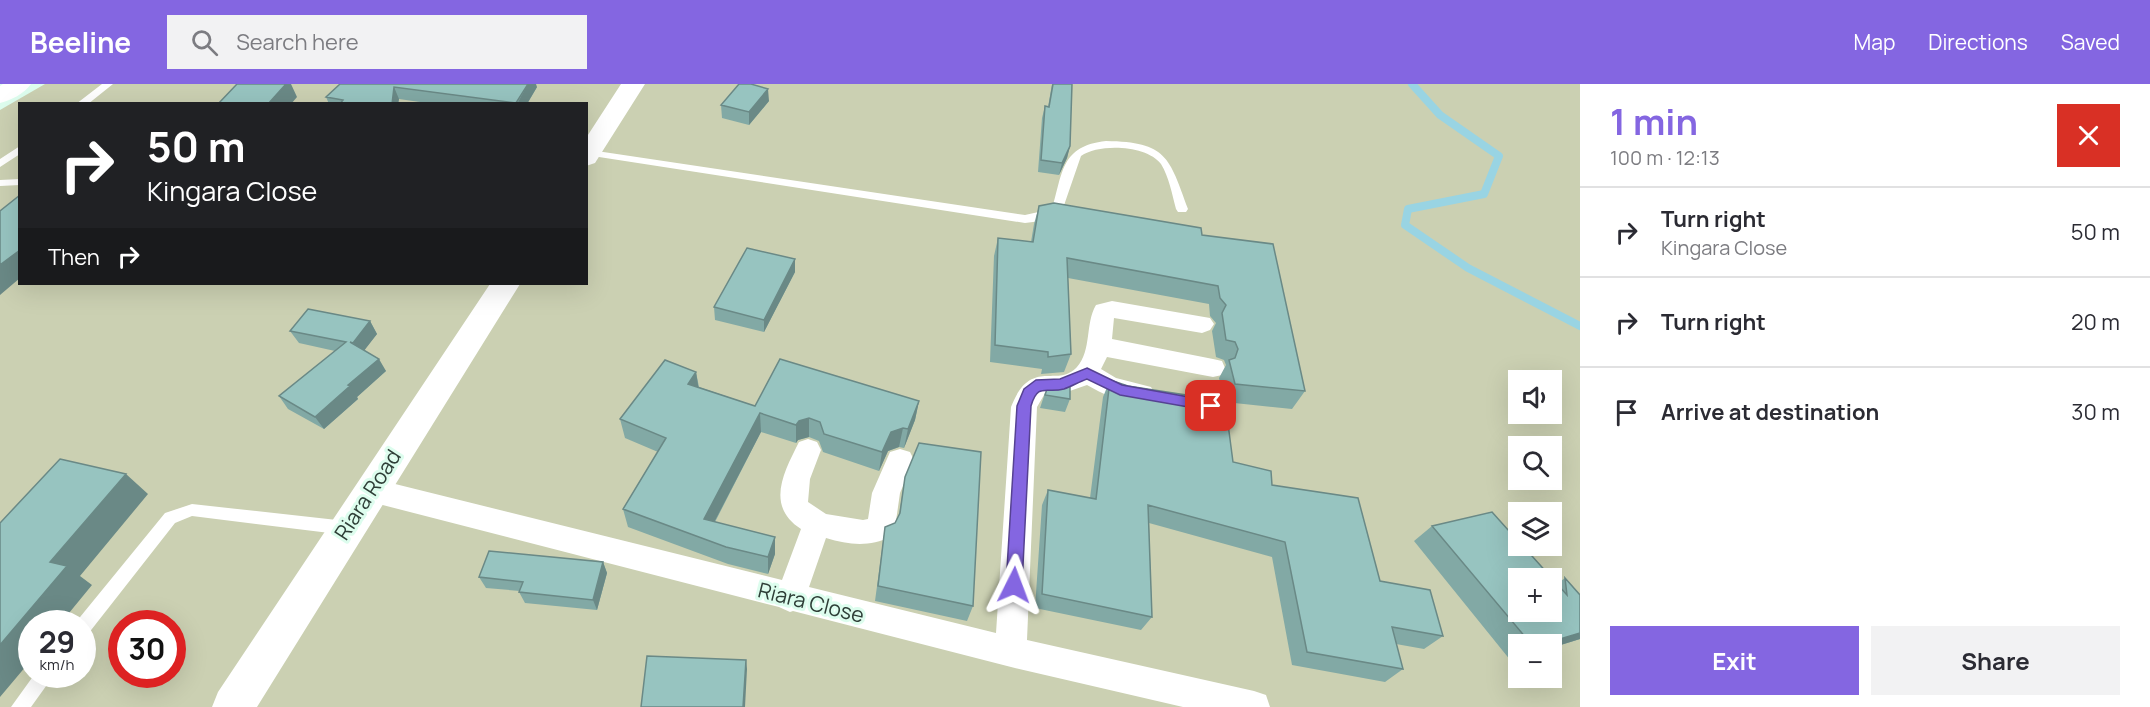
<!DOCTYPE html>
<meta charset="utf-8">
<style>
:root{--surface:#fff;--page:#f2f2f3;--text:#2b2b33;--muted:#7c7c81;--line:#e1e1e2;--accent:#8466e1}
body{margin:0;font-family:Manrope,sans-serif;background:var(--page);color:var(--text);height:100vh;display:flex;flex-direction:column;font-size:22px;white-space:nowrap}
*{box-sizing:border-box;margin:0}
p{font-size:20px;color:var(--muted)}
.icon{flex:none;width:33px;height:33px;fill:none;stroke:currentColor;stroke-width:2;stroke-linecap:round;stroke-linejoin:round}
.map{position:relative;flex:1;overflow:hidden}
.drawer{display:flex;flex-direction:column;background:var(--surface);width:570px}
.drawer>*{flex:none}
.top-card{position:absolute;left:18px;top:18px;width:570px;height:183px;border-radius:0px;box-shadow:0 6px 24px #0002;background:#202124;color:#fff;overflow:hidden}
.buttons{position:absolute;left:1508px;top:286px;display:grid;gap:12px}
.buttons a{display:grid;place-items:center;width:54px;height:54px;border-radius:0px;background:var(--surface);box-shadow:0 6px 24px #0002;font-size:30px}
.speed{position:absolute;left:18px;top:526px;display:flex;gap:12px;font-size:30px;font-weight:700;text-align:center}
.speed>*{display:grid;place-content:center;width:78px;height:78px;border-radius:50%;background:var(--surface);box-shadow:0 6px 24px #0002;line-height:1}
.speed small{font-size:15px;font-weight:400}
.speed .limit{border:9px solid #d22;background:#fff;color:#111}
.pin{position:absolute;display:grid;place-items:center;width:51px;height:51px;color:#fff;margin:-26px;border-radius:12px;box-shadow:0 3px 9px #0006}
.me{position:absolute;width:66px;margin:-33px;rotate:3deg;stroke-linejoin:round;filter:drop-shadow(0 0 4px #0008)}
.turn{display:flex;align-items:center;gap:21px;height:126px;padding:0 30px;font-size:27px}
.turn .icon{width:78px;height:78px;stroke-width:2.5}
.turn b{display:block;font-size:42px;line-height:51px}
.then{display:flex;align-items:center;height:57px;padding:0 30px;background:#0003;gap:12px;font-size:22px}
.round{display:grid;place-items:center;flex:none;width:63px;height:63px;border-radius:0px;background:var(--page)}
.summary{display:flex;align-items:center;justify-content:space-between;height:102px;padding:0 30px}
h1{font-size:36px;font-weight:700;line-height:45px;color:var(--accent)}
.primary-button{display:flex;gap:12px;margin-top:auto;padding:12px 30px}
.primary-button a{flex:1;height:69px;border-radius:0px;background:var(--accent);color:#fff;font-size:24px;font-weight:700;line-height:69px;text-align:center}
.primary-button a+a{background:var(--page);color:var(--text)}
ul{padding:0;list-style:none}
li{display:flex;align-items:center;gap:18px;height:90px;padding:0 30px;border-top:2px solid var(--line)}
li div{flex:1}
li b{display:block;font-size:22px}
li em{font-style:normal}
header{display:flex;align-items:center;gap:36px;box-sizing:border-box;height:84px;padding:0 30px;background:var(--accent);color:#fff}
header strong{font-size:28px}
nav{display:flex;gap:33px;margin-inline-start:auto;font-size:21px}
.search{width:420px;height:54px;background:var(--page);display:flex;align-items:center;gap:15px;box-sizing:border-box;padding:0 21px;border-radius:0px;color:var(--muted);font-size:22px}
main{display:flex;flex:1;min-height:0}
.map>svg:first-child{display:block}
</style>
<header>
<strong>Beeline</strong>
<div class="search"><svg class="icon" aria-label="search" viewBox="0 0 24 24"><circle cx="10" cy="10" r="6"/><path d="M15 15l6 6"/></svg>Search here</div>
<nav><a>Map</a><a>Directions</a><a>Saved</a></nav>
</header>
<main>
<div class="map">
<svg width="1580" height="623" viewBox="0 0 1580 623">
<rect width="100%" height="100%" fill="#ddfdee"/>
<!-- green -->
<path fill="#cbd0b2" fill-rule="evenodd" d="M45 0H1580V623H0V26ZM20 20H586V200H20ZM1518 297H1551V330H1518ZM1518 363H1551V396H1518ZM1518 429H1551V462H1518ZM1518 495H1551V528H1518ZM32 540H82V591H32ZM122 540H172V591H122ZM1518 561H1551V594H1518Z"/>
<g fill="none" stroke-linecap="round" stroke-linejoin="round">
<!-- stream -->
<path stroke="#99d4e3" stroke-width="8" d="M1412 0 1440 31 1499 72 1484 110 1408 125 1405 141 1468 184 1580 242"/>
<!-- lane -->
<path fill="#fff" fill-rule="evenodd" d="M102 0H113L88 20H76Z
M1106 57C1167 58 1169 73 1188 125L1186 128H1178L1176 125C1172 110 1169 93 1161 80 1147 61 1099 59 1081 72L1061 130 1041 137 1025 139 586 71V67L590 66 1025 131 1052 125C1063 88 1061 62 1106 57Z
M20 62V70L0 83V75Z
M20 95V101L0 102V96Z
M192 420 346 437 351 439 354 444 351 449 346 451 192 432 175 439 88 550 82 552V540L76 538 165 429Z
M34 591H54L31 623H11Z"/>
<!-- street -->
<path fill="#fff" fill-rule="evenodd" d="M1112 217 1210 234 1214 240 1210 246 1202 249 1114 234 1112 255 1213 275 1222 277 1225 284 1222 291 1213 293 1107 273 1101 285 1116 294 1151 303 1155 310 1151 317C1131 323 1104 311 1087 301L1064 309 1044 311 1037 323 1027 556 1254 607 1266 611 1270 623H1183L1011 583 793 527 790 528 779 523 371 418 361 414 357 406 361 398 371 394 782 496 801 445C765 422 784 388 799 358L808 355 817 358 821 366 810 395 808 418 826 430 863 436 868 435 872 409 890 368 900 365 910 368 914 376 900 409 895 444 891 453C869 463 849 461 826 454L809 503 996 549 1011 323C1031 272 1057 305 1077 283 1092 266 1085 239 1096 221Z"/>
<!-- secondary -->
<path fill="#fff" fill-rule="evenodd" d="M3 0H31C24 10 11 16 0 19V2Z
M621 0H645L595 79 586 82V54Z
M490 200H520L257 623H212L218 608Z"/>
</g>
<!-- wall -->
<path fill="#82a9a5" d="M340 0 537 3 527 20H434L399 15 398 20H329L326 13Z
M1052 0H1072L1070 62 1067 74 1059 91 1038 88 1042 34 1045 22 1048 23Z
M769 17 749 41 722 34 721 21Z
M1039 122 1202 151 1305 307 1292 325 1225 318 1233 378 1272 401 1443 552 1424 565 1396 560 1403 585 1385 598 1292 581 1272 473 1149 439 1152 533 1141 546 1035 524 1042 421 1048 406 1090 414 1103 313 1110 296 1128 302 1224 317 1219 294 1226 281 1224 276 1216 273 1212 247 1216 239 1210 232 1209 220 1068 194 1071 270 1064 288 1041 290 1042 285 990 278 994 172 998 154 1031 158 1034 140Z
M795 175V188L764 248 715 236 714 223Z
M370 237 377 250 364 266 386 287 357 313 358 315 324 345 288 325 279 312 335 267 299 259 290 247Z
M696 288 699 303 755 322 919 317 915 336 904 364 899 363 888 367 879 387 823 368 819 357 809 353 798 356 796 359 761 348 715 438 775 453V470L768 490 728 480 628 443 623 425 658 368 625 354 620 335Z
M1045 309 1070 315 1065 328 1040 324Z
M905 393 973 522 967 537 875 517 885 443 895 439 899 431Z
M1432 442 1557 500 1565 494 1580 555 1551 564V561H1518V574L1511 577 1414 457Z
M603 478 607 489 597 526 525 519 519 508 520 507 486 504 479 493Z"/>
<!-- shaded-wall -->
<path fill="#6a8986" d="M286 0H291L297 13 291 20H268Z
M528 0H536L537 3 527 20H517Z
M394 3 399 15 398 20H392Z
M768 5 769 17 749 41V28Z
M1070 62 1067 74 1059 91 1062 79Z
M20 166V194L0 211V181Z
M795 175V188L764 248V236Z
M370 237 377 250 360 272 353 259Z
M379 275 386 287 357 313 358 315 324 345 315 333 348 301Z
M696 288 699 307 688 300Z
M919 317 915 336 904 364 908 345Z
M760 329 761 348 707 452 704 435Z
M809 334V353L798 356 796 359V341L799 337Z
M903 344 899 363 888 367 879 387 882 368 891 348Z
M126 390 148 410 80 492 92 501 60 540H32V575L0 613V561L50 478Z
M775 453V470L768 490V473Z
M603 478 607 489 597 526 593 516Z
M1580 549V555L1551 564V561H1540Z
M746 576 747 585 745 623H743Z"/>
<!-- building -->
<path fill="#97c4c0" stroke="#6a8986" stroke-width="1.5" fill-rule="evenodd" d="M237 0H286L268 20H218Z
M340 0H528L516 19 394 3 392 20H340L343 16 326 13Z
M739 0H751L768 5 749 28 721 21Z
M1053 0H1072L1070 62 1062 79 1041 76 1045 22 1049 23Z
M20 111V166L0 181V127Z
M1054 119 1201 144 1202 151 1273 160 1305 307 1235 300 1229 276 1235 274 1238 265 1235 258 1226 256 1222 229 1226 221 1220 214 1218 202 1067 174 1071 270 1048 273V268L995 261 998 154 1033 158 1039 122Z
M747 164 795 175 764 236 714 223Z
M308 225 370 237 353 259 350 258 379 275 348 301 350 302 315 333 279 312 346 258 290 247Z
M780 275 919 317 908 345 903 344 891 348 882 368 824 350 820 338 809 334 799 337 796 341 760 329 704 435 775 453 768 473 726 463 623 425 666 354 620 335 665 276 696 288 688 300 755 322Z
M1110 296 1128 302 1225 317 1233 378 1271 387 1272 401 1358 414 1380 497 1430 506 1443 552 1392 543 1403 585 1307 568 1285 458 1148 421 1152 533 1042 510 1048 406 1096 415Z
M1070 298V315L1045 311 1048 302Z
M919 359 981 368 973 522 878 502 885 443 895 439 900 429 905 393Z
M60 375 126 390 50 478 67 482 0 561V439Z
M1492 428 1518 457V462H1523L1567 511 1565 494 1580 511V549L1540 561H1532L1432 442ZM1518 495H1551V528H1518Z
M489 467 603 478 593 516 519 508 523 498 479 493Z
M647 572 746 576 743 623H641Z"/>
<!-- route -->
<path fill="#8466e1" stroke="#564292" stroke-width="1.5" d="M1087 284 1122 301 1211 317 1218 322 1211 327 1120 311 1087 295C1079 298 1072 302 1064 305 1046 310 1038 298 1031 322L1022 501 1020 506 1014 509 1009 506 1006 501 1017 322 1024 305 1036 296 1060 295Z"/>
<g text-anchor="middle" stroke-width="6" stroke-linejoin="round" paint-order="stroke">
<!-- street labels -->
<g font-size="21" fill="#2e3e37" stroke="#ddfdee">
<text transform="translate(368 411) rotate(-57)" y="7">Riara Road</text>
<text transform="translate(811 519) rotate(14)" y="7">Riara Close</text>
</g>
</g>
</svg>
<div class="buttons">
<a><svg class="icon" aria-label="sound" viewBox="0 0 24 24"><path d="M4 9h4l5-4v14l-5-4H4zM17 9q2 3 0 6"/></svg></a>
<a><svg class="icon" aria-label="search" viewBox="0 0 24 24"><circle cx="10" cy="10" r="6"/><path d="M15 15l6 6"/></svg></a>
<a><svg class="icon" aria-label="layers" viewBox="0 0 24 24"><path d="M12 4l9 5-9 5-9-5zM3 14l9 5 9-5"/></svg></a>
<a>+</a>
<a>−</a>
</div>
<div class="speed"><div>29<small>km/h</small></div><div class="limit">30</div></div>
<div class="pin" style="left:1211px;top:322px;background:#d93025"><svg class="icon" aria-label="arrive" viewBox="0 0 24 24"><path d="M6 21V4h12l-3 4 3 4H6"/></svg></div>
<svg class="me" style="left:1014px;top:501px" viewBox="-20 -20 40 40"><path d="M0-17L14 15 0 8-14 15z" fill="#8466e1" stroke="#fff" stroke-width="4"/></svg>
<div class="top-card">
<div class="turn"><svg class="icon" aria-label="right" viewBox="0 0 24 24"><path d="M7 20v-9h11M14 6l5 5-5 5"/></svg><div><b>50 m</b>Kingara Close</div></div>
<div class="then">Then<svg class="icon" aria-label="right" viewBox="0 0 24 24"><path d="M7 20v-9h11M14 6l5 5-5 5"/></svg></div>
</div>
</div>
<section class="drawer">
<div class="summary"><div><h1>1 min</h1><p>100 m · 12:13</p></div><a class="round" style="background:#d93025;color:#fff"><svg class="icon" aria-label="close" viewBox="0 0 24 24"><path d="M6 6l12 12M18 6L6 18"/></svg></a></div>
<ul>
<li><svg class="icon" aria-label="right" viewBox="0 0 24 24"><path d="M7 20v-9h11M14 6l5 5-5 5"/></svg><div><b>Turn right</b><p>Kingara Close</p></div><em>50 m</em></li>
<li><svg class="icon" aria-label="right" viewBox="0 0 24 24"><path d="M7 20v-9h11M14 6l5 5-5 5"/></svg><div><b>Turn right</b></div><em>20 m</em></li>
<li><svg class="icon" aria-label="arrive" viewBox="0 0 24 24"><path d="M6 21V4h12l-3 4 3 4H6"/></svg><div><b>Arrive at destination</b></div><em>30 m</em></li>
</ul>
<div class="primary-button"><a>Exit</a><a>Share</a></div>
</section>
</main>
